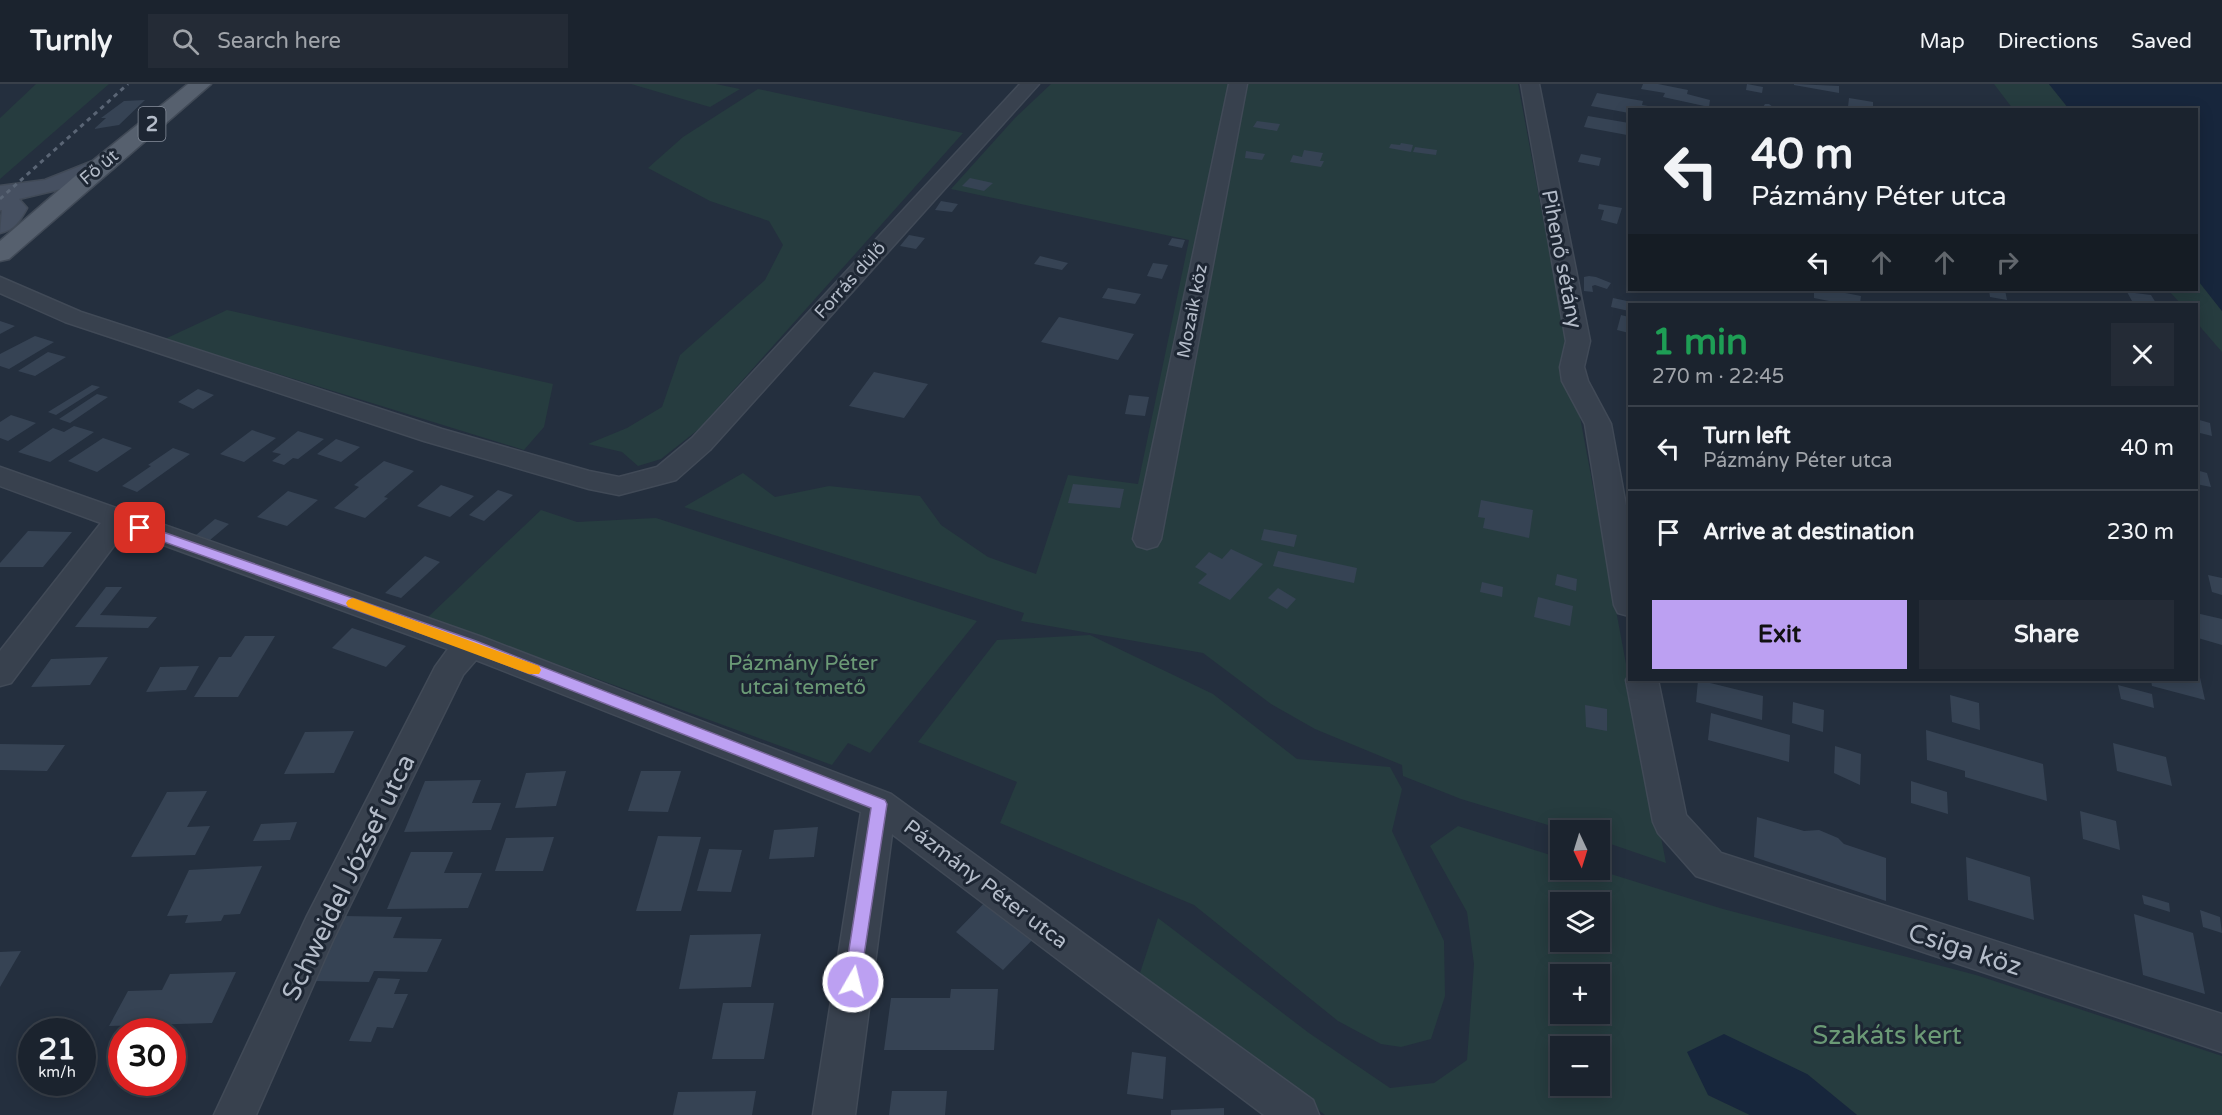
<!DOCTYPE html>
<meta charset="utf-8">
<style>
:root{--surface:#1b232e;--page:#242b36;--text:#f1f3f6;--muted:#a0a4aa;--line:#39404a;--accent:#bca0f2}
body{margin:0;font-family:"Varela Round",sans-serif;background:var(--page);color:var(--text);height:100vh;display:flex;flex-direction:column;font-size:22px;white-space:nowrap}
*{box-sizing:border-box;margin:0}
p{font-size:20px;color:var(--muted)}
.icon{flex:none;width:33px;height:33px;fill:none;stroke:currentColor;stroke-width:2;stroke-linecap:round;stroke-linejoin:round}
.map{position:relative;flex:1;overflow:hidden}
.side{position:absolute;left:1628px;top:219px;width:570px;height:378px;display:flex;flex-direction:column;background:var(--surface);border-radius:0px;box-shadow:0 3px 15px #0003,0 0 0 2px var(--line)}
.side>*{flex:none}
.banner{position:absolute;left:1628px;top:24px;width:570px;height:183px;border-radius:0px;box-shadow:0 3px 15px #0003,0 0 0 2px var(--line);background:#1b232e;color:var(--text);overflow:hidden}
.needle{width:39px;rotate:176deg}
.controls{position:absolute;left:1550px;top:736px;display:grid;gap:12px}
.controls a{display:grid;place-items:center;width:60px;height:60px;border-radius:0px;background:var(--surface);box-shadow:0 3px 15px #0003,0 0 0 2px var(--line);font-size:30px}
.speed{position:absolute;left:18px;top:934px;display:flex;gap:12px;font-size:30px;font-weight:700;text-align:center}
.speed>*{display:grid;place-content:center;width:78px;height:78px;border-radius:50%;background:var(--surface);box-shadow:0 3px 15px #0003,0 0 0 2px var(--line);line-height:1}
.speed small{font-size:15px;font-weight:400}
.speed .limit{border:9px solid #d22;background:#fff;color:#111}
.pin{position:absolute;display:grid;place-items:center;width:51px;height:51px;color:#fff;margin:-26px;border-radius:12px;box-shadow:0 3px 9px #0006}
.me{position:absolute;width:66px;margin:-33px;rotate:8deg;stroke-linejoin:round;filter:drop-shadow(0 0 4px #0008)}
.turn{display:flex;align-items:center;gap:21px;height:126px;padding:0 24px;font-size:27px}
.turn .icon{width:78px;height:78px;stroke-width:2.5}
.turn b{display:block;font-size:42px;line-height:51px}
.lanes{display:flex;align-items:center;height:57px;padding:0 24px;background:#0003;justify-content:center;gap:30px;direction:ltr}
.lanes .off{opacity:.35}
.round{display:grid;place-items:center;flex:none;width:63px;height:63px;border-radius:0px;background:var(--page)}
.head{display:flex;align-items:center;justify-content:space-between;height:102px;padding:0 24px}
h1{font-size:36px;font-weight:700;line-height:45px;color:#1e9e55}
.cta{display:flex;gap:12px;margin-top:auto;padding:12px 24px}
.cta a{flex:1;height:69px;border-radius:0px;background:var(--accent);color:#111;font-size:24px;font-weight:700;line-height:69px;text-align:center}
.cta a+a{background:var(--page);color:var(--text)}
ul{padding:0;list-style:none}
li{display:flex;align-items:center;gap:18px;height:84px;padding:0 24px;border-top:2px solid var(--line)}
li div{flex:1}
li b{display:block;font-size:22px}
li em{font-style:normal}
header{display:flex;align-items:center;gap:36px;box-sizing:border-box;height:84px;padding:0 30px;background:var(--surface);border-bottom:2px solid var(--line)}
header strong{font-size:28px}
nav{display:flex;gap:33px;margin-inline-start:auto;font-size:21px}
.search{width:420px;height:54px;background:var(--page);display:flex;align-items:center;gap:15px;box-sizing:border-box;padding:0 21px;border-radius:0px;color:var(--muted);font-size:22px}
.map>svg:first-child{display:block}
</style>
<header>
<strong>Turnly</strong>
<div class="search"><svg class="icon" aria-label="search" viewBox="0 0 24 24"><circle cx="10" cy="10" r="6"/><path d="M15 15l6 6"/></svg>Search here</div>
<nav><a>Map</a><a>Directions</a><a>Saved</a></nav>
</header>
<div class="map">
<svg width="2222" height="1031" viewBox="0 0 2222 1031">
<rect width="100%" height="100%" fill="#242f3e"/>
<!-- green -->
<path fill="#263c3f" fill-rule="evenodd" d="M36 0H109L0 95V34Z
M631 0H716L740 5 710 23Z
M1051 0H1518L1629 596H1631L1666 779 1599 756V747H1568L1461 715 1403 692 1402 681 1315 645 1271 620 1203 569 1021 537 1024 529 684 423 743 389 775 413 829 402 920 412 941 441 988 473 1036 490 1068 391 1138 400 1189 156 951 105 1015 34Z
M1994 0H2049L2069 25H2013Z
M758 5 963 49 699 345 661 375 638 382 622 368 588 360 627 344 662 323 680 271 765 196 783 161 769 137 710 117 648 84 683 53Z
M2196 194 2222 227V268L2196 238V220H2181L2168 206H2196Z
M227 226 553 300 544 343 524 366 165 255Z
M541 426 577 438 656 434 977 537 870 669 848 659 832 681 428 533Z
M1090 551 1213 610 1297 675 1390 683 1402 705 1392 747 1444 857 1445 912 1431 955 1401 963 1381 960 1338 937 1194 821 1000 739 1017 698 918 658 997 556Z
M1458 742 1560 774V786H1598L1723 825 1976 891 2222 972V1031H1857L1807 990 1708 1011 1750 1031H1325L1139 892 1158 834 1309 949 1390 1004 1434 999 1467 976 1474 880 1467 828 1430 762ZM1560 819H1599V858H1560ZM1560 891H1599V930H1560ZM1560 963H1599V1002H1560Z"/>
<!-- water -->
<path fill="#17263c" d="M2049 0H2222V227L2196 194V26L2069 25Z
M1724 950 1807 990 1857 1031H1750L1708 1011 1687 968Z"/>
<!-- building -->
<path fill="#364354" d="M1643 0H1658L1688 6 1687 10 1710 16 1709 23 1663 13 1665 9 1641 5Z
M1747 0 1763 3 1762 9 1746 6Z
M1794 0 1839 2V9L1794 1Z
M1597 9 1643 17 1642 21 1648 22 1647 26H1629V29L1591 22Z
M1849 14 1873 18V26L1848 23Z
M145 16 119 41 94 45 106 34H101L124 17Z
M1765 20H1769L1777 26H1751V23H1763Z
M1588 32 1629 39 1627 51 1584 43Z
M1257 37 1280 40 1277 47 1253 43Z
M1401 59 1413 61 1411 68 1389 64 1391 60 1400 61Z
M1415 63 1437 66 1436 71 1413 68Z
M1304 66 1323 69 1320 77H1324L1321 83 1290 78 1293 71 1302 73Z
M1246 67 1265 70 1262 76 1245 74Z
M1581 70 1601 74 1599 82 1578 78Z
M970 94 993 99 984 107 962 102Z
M941 117 958 120 952 128 935 126Z
M1599 120 1622 124 1617 140 1601 136 1604 126 1598 125Z
M909 151 925 154 916 165 900 162Z
M1172 154 1185 156 1182 164 1168 161Z
M1040 172 1068 179 1062 186 1034 180Z
M1153 179 1168 181 1162 195 1147 192Z
M1589 192 1596 193 1611 199 1607 205 1595 201 1592 202 1593 208 1584 207V193Z
M1108 204 1141 210 1135 220 1102 214Z
M1814 206H1830L1861 212 1860 220H1844L1814 214Z
M1989 206H2005L2007 216 1990 213Z
M2127 208 2151 211 2156 219 2132 217Z
M1613 214 1641 220H1629V227L1611 223Z
M1621 231 1629 233V249L1617 246Z
M1059 233 1134 250 1118 276 1041 258Z
M0 237 15 242 0 250Z
M35 252 54 258 9 285 0 282V270Z
M48 268 66 273 35 292 18 287Z
M874 288 928 300 904 334 849 322Z
M92 301 100 303 56 331 48 328Z
M198 305 214 311 193 325 178 318Z
M97 310 108 313 70 339 59 335Z
M1129 311 1149 313 1145 332 1125 330Z
M11 331 36 339 8 357 0 354V338Z
M2196 335 2210 339 2212 352 2196 348Z
M74 342 94 348 50 378 18 368 53 344 64 348Z
M252 346 276 354 244 378 220 370Z
M298 347 324 355 298 375 293 374 284 381 272 377 281 370 272 368Z
M103 354 132 364 97 388 68 377Z
M336 355 360 363 341 378 317 370Z
M173 364 190 370 137 408 122 402 151 382 148 381Z
M384 377 414 387 384 413 388 414 365 434 334 424 359 403 354 401Z
M2196 386 2207 389 2211 403 2196 400Z
M1073 400 1124 405 1120 424 1068 419Z
M441 401 474 412 450 433 417 422Z
M498 406 513 411 484 437 469 431Z
M288 407 318 416 287 442 257 433Z
M1481 416 1533 426 1529 454 1483 444 1485 434 1478 433Z
M215 435 229 440 210 456 196 451Z
M1264 445 1297 451 1294 463 1261 456Z
M28 447 72 448 43 483H0V479Z
M1231 465 1263 480 1230 516 1198 499 1207 490 1195 483 1209 468 1222 475Z
M1278 467 1357 484 1354 499 1273 482Z
M425 472 440 478 401 514 385 509Z
M1557 490 1577 495 1576 507 1555 501Z
M2208 491 2222 494V511L2212 508Z
M1482 498 1503 503 1502 513 1480 508Z
M106 503H122L100 531 157 533 148 544 75 543Z
M1278 504 1296 515 1287 525 1268 514Z
M1538 513 1573 522 1570 542 1534 533Z
M2196 529 2222 535V561L2198 554Z
M352 544 406 562 386 583 332 564Z
M245 552H275L238 613H194L219 573H231Z
M108 573 90 601 31 603 51 575Z
M2197 580 2205 616 2152 602 2151 596H2196Z
M199 582 186 606 146 608 160 583Z
M1698 596 1763 612 1762 636 1696 618Z
M2118 601 2152 610 2154 624 2121 615Z
M1950 611 1979 619 1980 646 1952 638Z
M1793 618 1824 626 1823 648 1792 639Z
M1585 621 1607 625V647L1586 643Z
M1711 629 1790 651 1789 678 1708 656Z
M1926 646 2043 680 2047 717 1965 693V687L1927 676Z
M354 647 334 689 284 690 305 648Z
M2113 659 2166 673 2172 702 2117 687Z
M0 660 65 661 47 687 0 686Z
M1835 662 1861 670 1860 701 1834 689Z
M566 687 556 722 515 724 526 689Z
M641 687H681L668 728 628 727Z
M481 696 472 719H501L491 746 404 748 425 697Z
M1911 697 1947 708 1948 730 1911 719Z
M207 707 187 743 210 742 195 771 131 773 167 708Z
M2080 727 2116 737 2120 766 2083 755Z
M1757 733 1804 747 1819 746 1838 754 1844 760 1886 774V817L1754 773Z
M297 738 290 756 253 757 261 740Z
M818 743 814 773 769 775 774 746Z
M658 752 701 753 681 827H636Z
M554 753 543 787H495L506 754Z
M709 765 742 766 731 808 697 807Z
M411 768H453L444 789H482L468 824 387 825Z
M1966 773 2030 793 2034 836 1968 816Z
M262 782 240 830 224 831 221 837 185 839 188 831 167 832 189 786Z
M2142 811 2169 819 2170 828 2144 820Z
M990 813 1038 850 1003 886 956 848Z
M2200 826 2220 833 2222 849 2203 843Z
M2134 830 2193 849 2205 910 2143 891Z
M344 832 402 833 393 854 442 855 427 888 374 887 369 898 313 897Z
M761 850 751 903 679 905 690 851Z
M21 867 0 903V868Z
M236 888 212 939 109 942 128 907 162 906 170 890Z
M378 894 400 895 394 910H408L393 944 377 943 371 958 349 957Z
M951 905H998L994 966H884L891 914H950Z
M723 919H774L764 975H712Z
M1132 968 1166 973 1163 1015 1127 1010Z
M756 1007 752 1031H673L678 1008Z
M892 1007H947L945 1031H889Z
M1224 1024V1031H1171V1026Z"/>
<g fill="none" stroke-linecap="round" stroke-linejoin="round">
<defs>
<path id="street" d="M1020 0H1039L710 366 676 396 619 411 589 405 424 357 65 238 0 209V193L81 228 442 345 589 387 619 393 657 383 692 354Z
M1229 0H1247L1161 455 1157 462 1147 465 1137 462 1133 455Z
M1521 0H1539L1590 257 1584 283 1588 297 1611 340 1629 438V532L1618 529 1614 521 1585 340 1562 297 1560 283 1566 257Z
M0 383 482 553 891 710 1313 1016 1319 1031H1264L892 750 855 1031H813L861 728 476 576 463 591 334 854 256 1031H214L307 832 435 583 448 565 125 447 11 599 0 602V567L101 439 0 402Z
M1629 591V596H1658L1686 731 1721 769 2222 930V968L1696 792 1658 749 1653 738 1626 596Z"/>
<path id="secondary" d="M103 73 111 75 114 80 111 85 61 105 19 115 27 124C20 137 14 146 0 149L2 126H0V102L45 96Z"/>
<path id="primary" d="M188 0H211L9 175 0 177V157L95 75Z"/>
</defs>
<!-- street casing -->
<use href="#street" stroke="#414a57" stroke-width="3"/>
<!-- secondary casing -->
<use href="#secondary" stroke="#414a57" stroke-width="3"/>
<!-- primary casing -->
<use href="#primary" stroke="#414a57" stroke-width="3"/>
<!-- street -->
<use href="#street" fill="#38414e" fill-rule="evenodd"/>
<!-- secondary -->
<use href="#secondary" fill="#465061" fill-rule="evenodd"/>
<!-- primary -->
<use href="#primary" fill="#56606e" fill-rule="evenodd"/>
<!-- rail -->
<path stroke="#5a6575" stroke-width="3" stroke-dasharray="4.5 4.5" stroke-linecap="butt" d="M0 115 128 0"/>
</g>
<!-- route -->
<path fill="#bca0f2" stroke="#7a689d" stroke-width="1.5" d="M140 440 476 557 885 716 887 720 859 904 853 906 847 904 844 898 871 724 466 565 136 448 134 444 136 441Z"/>
<!-- slow -->
<path fill="#f59e0b" d="M353 514 539 582 541 586 539 590H529L348 523 346 519 348 516Z"/>
<g text-anchor="middle" stroke-width="6" stroke-linejoin="round" paint-order="stroke">
<!-- far-street labels -->
<g font-size="18" fill="#b4bcc9" stroke="#1d2633">
<text transform="translate(99 83) rotate(-40)" y="6">Fő út</text>
<text transform="translate(850 196) rotate(-48)" y="6">Forrás dűlő</text>
<text transform="translate(1192 227) rotate(-79)" y="6">Mozaik köz</text>
</g>
<!-- shield labels -->
<rect fill="#1d2633" stroke="#878f9c" stroke-width="1.5" x="138.5" y="23" width="27" height="34" rx="4.5"/>
<g font-size="20" font-weight="bold" fill="#b4bcc9">
<text x="152" y="47">2</text>
</g>
<!-- street labels -->
<g font-size="21" fill="#b4bcc9" stroke="#1d2633">
<text transform="translate(1562 175) rotate(79)" y="7">Pihenő sétány</text>
<text transform="translate(986 800) rotate(37)" y="7">Pázmány Péter utca</text>
</g>
<!-- park labels -->
<g font-size="21" fill="#6b9a76" stroke="#1d2633">
<text x="803" y="586">Pázmány Péter<tspan x="803" dy="24">utcai temető</tspan></text>
</g>
<!-- near-street labels -->
<g font-size="26" fill="#b4bcc9" stroke="#1d2633">
<text transform="translate(348 793) rotate(-64)" y="9">Schweidel József utca</text>
<text transform="translate(1965 865) rotate(18)" y="9">Csiga köz</text>
</g>
<!-- near-park labels -->
<g font-size="26" fill="#6b9a76" stroke="#1d2633">
<text x="1887" y="960">Szakáts kert</text>
</g>
</g>
</svg>
<div class="controls">
<a><svg class="needle" viewBox="-14 -14 28 28"><path d="M0-13l5 13h-10z" fill="#e53935"/><path d="M0 13l5-13h-10z" fill="#a0a4aa"/></svg></a>
<a><svg class="icon" aria-label="layers" viewBox="0 0 24 24"><path d="M12 4l9 5-9 5-9-5zM3 14l9 5 9-5"/></svg></a>
<a>+</a>
<a>−</a>
</div>
<div class="speed"><div>21<small>km/h</small></div><div class="limit">30</div></div>
<div class="pin" style="left:140px;top:444px;background:#d93025"><svg class="icon" aria-label="arrive" viewBox="0 0 24 24"><path d="M6 21V4h12l-3 4 3 4H6"/></svg></div>
<svg class="me" style="left:853px;top:898px" viewBox="-20 -20 40 40"><circle r="17" fill="#bca0f2" stroke="#fff" stroke-width="3"/><path d="M0-11L8 9 0 5-8 9z" fill="#fff"/></svg>
<div class="banner">
<div class="turn"><svg class="icon" aria-label="left" viewBox="0 0 24 24"><path d="M17 20v-9H6M10 6l-5 5 5 5"/></svg><div><b>40 m</b>Pázmány Péter utca</div></div>
<div class="lanes"><svg class="icon" aria-label="left" viewBox="0 0 24 24"><path d="M17 20v-9H6M10 6l-5 5 5 5"/></svg><svg class="icon off" aria-label="ahead" viewBox="0 0 24 24"><path d="M12 20V5M6 11l6-6 6 6"/></svg><svg class="icon off" aria-label="ahead" viewBox="0 0 24 24"><path d="M12 20V5M6 11l6-6 6 6"/></svg><svg class="icon off" aria-label="right" viewBox="0 0 24 24"><path d="M7 20v-9h11M14 6l5 5-5 5"/></svg></div>
</div>
<section class="side">
<div class="head"><div><h1>1 min</h1><p>270 m · 22:45</p></div><a class="round"><svg class="icon" aria-label="close" viewBox="0 0 24 24"><path d="M6 6l12 12M18 6L6 18"/></svg></a></div>
<ul>
<li><svg class="icon" aria-label="left" viewBox="0 0 24 24"><path d="M17 20v-9H6M10 6l-5 5 5 5"/></svg><div><b>Turn left</b><p>Pázmány Péter utca</p></div><em>40 m</em></li>
<li><svg class="icon" aria-label="arrive" viewBox="0 0 24 24"><path d="M6 21V4h12l-3 4 3 4H6"/></svg><div><b>Arrive at destination</b></div><em>230 m</em></li>
</ul>
<div class="cta"><a>Exit</a><a>Share</a></div>
</section>
</div>
